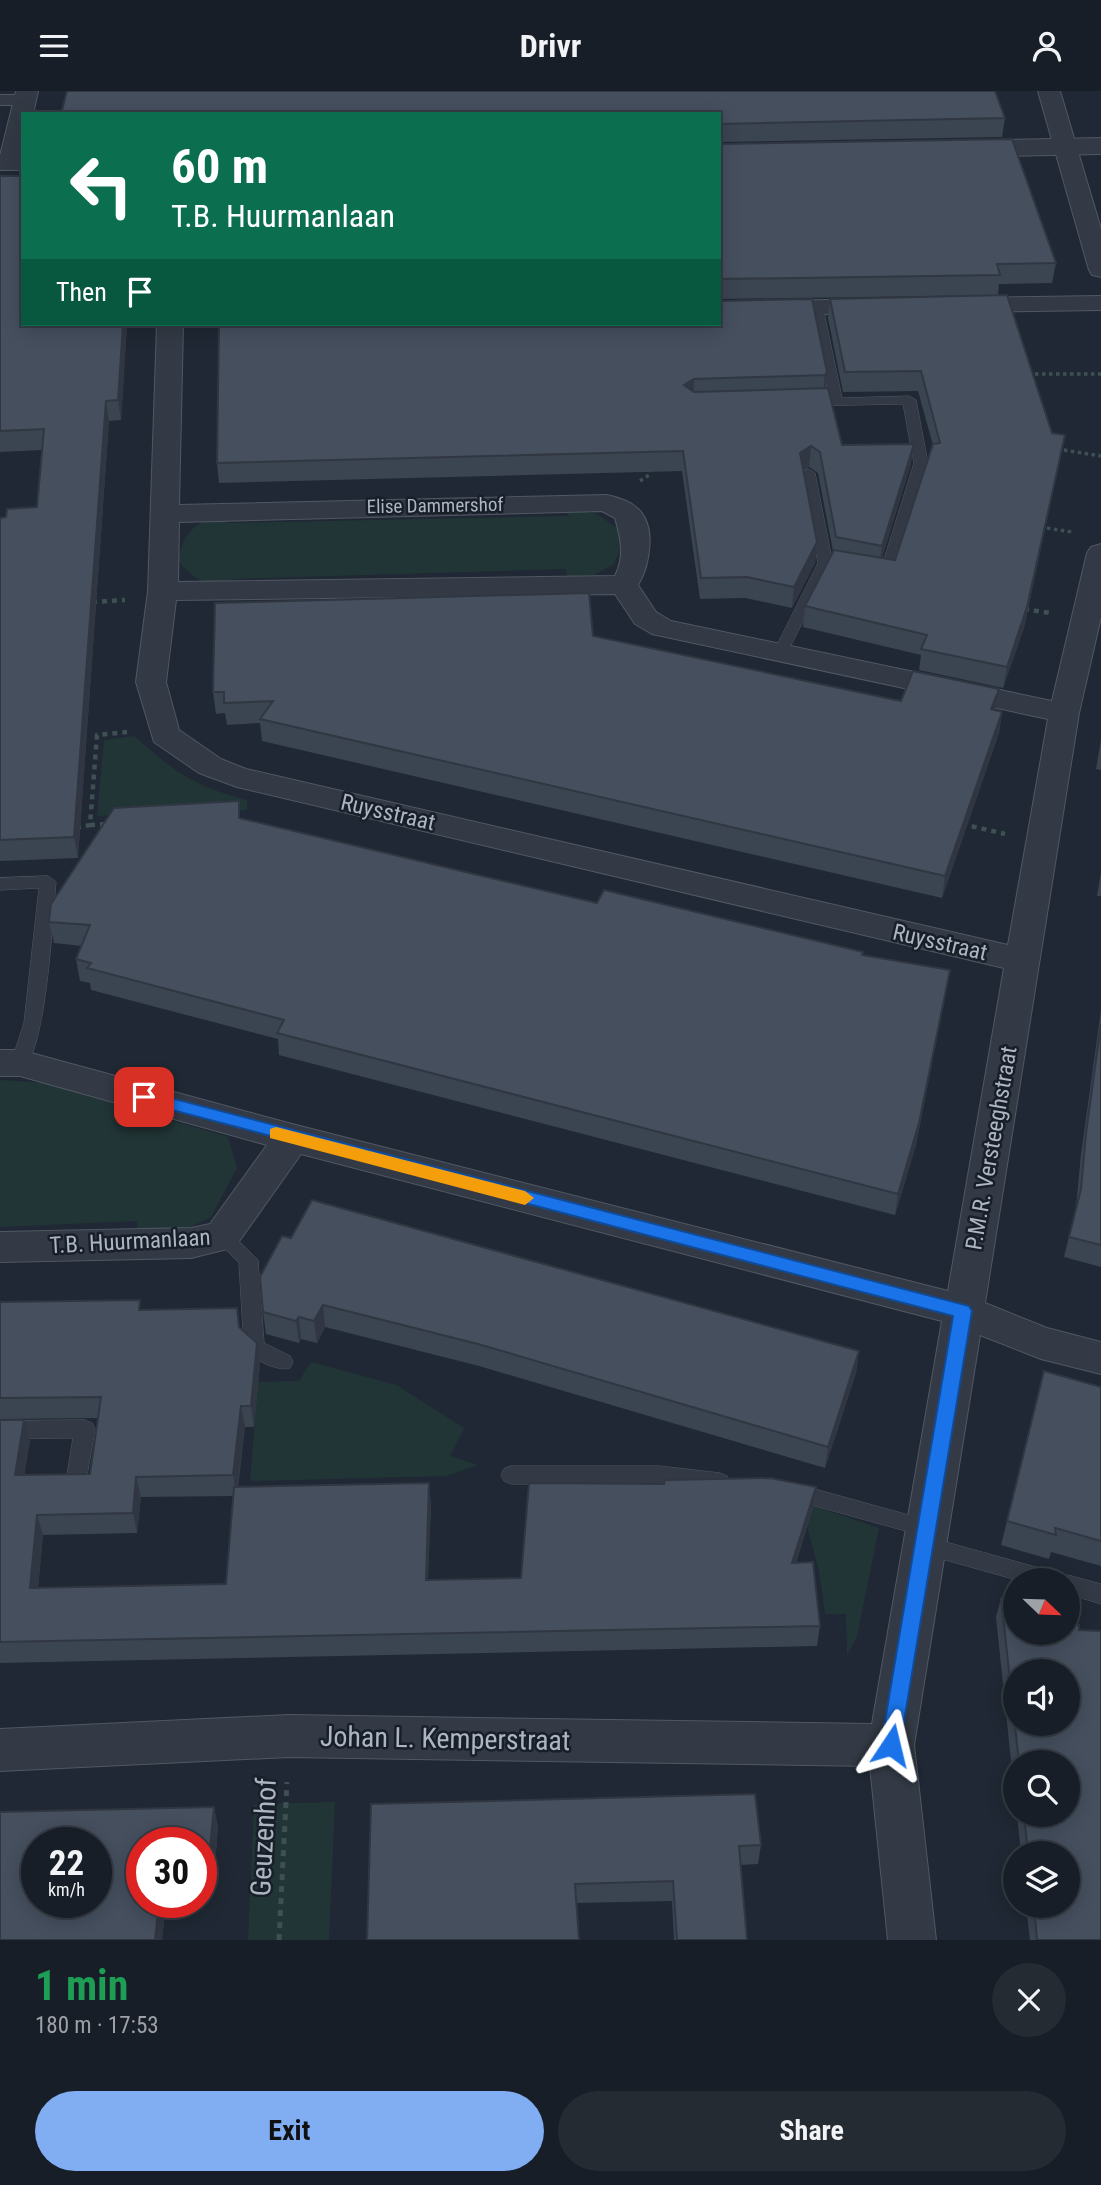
<!DOCTYPE html>
<meta charset="utf-8">
<style>
:root{--surface:#171e27;--page:#242b33;--text:#f1f3f6;--muted:#9ea2a7;--line:#363c44;--accent:#81adf3}
body{margin:0;font-family:"Roboto Condensed",sans-serif;background:var(--page);color:var(--text);height:100vh;display:flex;flex-direction:column;font-size:26px;white-space:nowrap}
*{box-sizing:border-box;margin:0}
p{font-size:23px;color:var(--muted)}
.icon{flex:none;width:38px;height:38px;fill:none;stroke:currentColor;stroke-width:2;stroke-linecap:round;stroke-linejoin:round}
.map{position:relative;height:1849px;overflow:hidden}
.sheet{display:flex;flex-direction:column;background:var(--surface);flex:1}
.sheet>*{flex:none}
.top-card{position:absolute;left:21px;top:21px;width:700px;height:214px;border-radius:0px;box-shadow:0 4px 18px #0003,0 0 0 2px var(--line);background:#0b6e4f;color:#fff;overflow:hidden}
.needle{width:46px;rotate:113deg}
.buttons{position:absolute;left:1003px;top:1477px;display:grid;gap:14px}
.buttons a{display:grid;place-items:center;width:77px;height:77px;border-radius:50%;background:var(--surface);box-shadow:0 4px 18px #0003,0 0 0 2px var(--line);font-size:35px}
.speed{position:absolute;left:21px;top:1736px;display:flex;gap:14px;font-size:35px;font-weight:700;text-align:center}
.speed>*{display:grid;place-content:center;width:91px;height:91px;border-radius:50%;background:var(--surface);box-shadow:0 4px 18px #0003,0 0 0 2px var(--line);line-height:1}
.speed small{font-size:18px;font-weight:400}
.speed .limit{border:10px solid #d22;background:#fff;color:#111}
.pin{position:absolute;display:grid;place-items:center;width:60px;height:60px;color:#fff;margin:-30px;border-radius:14px;box-shadow:0 4px 10px #0006}
.me{position:absolute;width:77px;margin:-38px;rotate:10deg;stroke-linejoin:round;filter:drop-shadow(0 0 5px #0008)}
.turn{display:flex;align-items:center;gap:24px;height:147px;padding:0 35px;font-size:32px}
.turn .icon{width:91px;height:91px;stroke-width:2.5}
.turn b{display:block;font-size:49px;line-height:60px}
.then{display:flex;align-items:center;height:66px;padding:0 35px;background:#0003;gap:14px;font-size:26px}
.round{display:grid;place-items:center;flex:none;width:74px;height:74px;border-radius:37px;background:var(--page)}
.head{display:flex;align-items:center;justify-content:space-between;height:119px;padding:0 35px}
h1{font-size:42px;font-weight:700;line-height:52px;color:#1e9e55}
.primary-button{display:flex;gap:14px;margin-top:auto;padding:14px 35px}
.primary-button a{flex:1;height:80px;border-radius:42px;background:var(--accent);color:#111;font-size:28px;font-weight:700;line-height:80px;text-align:center}
.primary-button a+a{background:var(--page);color:var(--text)}
header{display:flex;justify-content:space-between;align-items:center;height:91px;padding:0 35px;background:var(--surface);font-size:32px;font-weight:700}
.map>svg:first-child{display:block}
</style>
<header><svg class="icon" aria-label="menu" viewBox="0 0 24 24"><path d="M4 6h16M4 12h16M4 18h16"/></svg>Drivr<svg class="icon" aria-label="person" viewBox="0 0 24 24"><circle cx="12" cy="8" r="4"/><path d="M4 21q1-7 8-7t8 7"/></svg></header>
<div class="map">
<svg width="1101" height="1849" viewBox="0 0 1101 1849">
<rect width="100%" height="100%" fill="#1f2834"/>
<!-- green -->
<path fill="#223536" d="M566 418 595 422 616 436 622 454 614 473 594 484 567 486 566 478 231 488 229 494C207 495 192 488 179 471 180 445 197 426 225 426L226 432 568 425Z
M134 645C176 682 194 695 247 709V719L97 725 104 649Z
M0 989 44 992 228 1046 237 1077 211 1126 184 1139 138 1143 137 1130 0 1136Z
M311 1271 396 1294 464 1337 450 1365 478 1374 446 1385 250 1390 258 1291 299 1290Z
M813 1415 879 1437 857 1545 847 1564 846 1523H825L819 1480 807 1436Z
M335 1711 329 1849H248L254 1713Z"/>
<g fill="none" stroke-linecap="round" stroke-linejoin="round">
<defs>
<path id="service" d="M817 213 823 217 842 307 909 305 916 309 928 372 891 487H881L872 482 881 478 914 372 903 313 805 315V309L829 307 811 217Z
M808 378 815 382 832 469 853 473 855 476 848 480 830 477 787 562 780 567 773 562 818 472 801 382Z
M48 785 56 791C53 821 46 971 20 979L11 972 24 932 39 797 0 799V787Z
M222 1138 229 1140 258 1169 264 1252 290 1265 293 1271 290 1277C278 1281 250 1268 244 1256L239 1172 212 1145 215 1140Z
M85 1329 92 1332 95 1338 86 1390 83 1396 76 1399 69 1396 66 1390 73 1347 0 1348V1330Z
M511 1375H660L720 1382 727 1385 730 1391 727 1397 720 1400 660 1393H511L504 1390 501 1384 504 1378Z
M793 1392 934 1431 938 1437 934 1443 928 1446 1050 1480 1058 1482 1060 1488 1068 1484 1101 1493V1513L1068 1503V1489H1017L917 1461 914 1454 917 1447 924 1445 786 1407 783 1401 786 1395Z"/>
<path id="pedestrian" d="M0 4H25L33 9 25 14H0Z"/>
<path id="minor" d="M16 0H38L33 23H23L21 71 10 78 2 76 0 65Z
M1038 0H1060L1101 138V186L1092 184 1089 179Z
M1101 205V219L964 221 955 219 952 214 955 209 964 207Z
M877 208 886 211 890 216 886 221 719 227V211Z
M157 233H183L179 414 607 404C616 406 630 410 637 417 657 434 650 474 638 494L656 521 671 530 1052 610 1087 462 1091 456 1101 453V526L1079 622 985 1212 1047 1237 1101 1251V1283L1041 1268 980 1244 914 1654 936 1849H888L870 1675 289 1666 0 1680V1638L289 1624 872 1633 942 1230 301 1063 235 1156 191 1167 0 1171V1141L191 1137 210 1133 267 1054 20 985H0V959H20L292 1033 948 1200 1004 877 237 696 199 682 154 651 136 591 148 500ZM602 420 615 427C621 448 625 465 615 485L178 491 179 431ZM615 503 635 533 652 543 1048 628 1008 854 246 678 221 668 179 639 166 591 176 509Z"/>
<path id="tertiary" d="M1101 47V63L963 66 954 63 950 58 954 53 963 50Z
M0 63H23V79H0Z"/>
</defs>
<!-- service casing -->
<use href="#service" stroke="#505863" stroke-width="1"/>
<!-- pedestrian casing -->
<use href="#pedestrian" stroke="#505863" stroke-width="2"/>
<!-- minor casing -->
<use href="#minor" stroke="#505863" stroke-width="2"/>
<!-- tertiary casing -->
<use href="#tertiary" stroke="#505863" stroke-width="2"/>
<!-- path-far2 -->
<path stroke="#3f5053" stroke-width="3.5" stroke-dasharray="3.5 3.5" stroke-linecap="butt" d="M1028 283H1101
M1057 358 1101 365
M640 390 649 384 648 376
M1040 436 1072 441"/>
<!-- path-far1 -->
<path stroke="#3f5053" stroke-width="4.5" stroke-dasharray="5 5" stroke-linecap="butt" d="M92 511 125 509
M1024 518 1050 522
M962 733 1005 743
M90 734 107 733
M76 737 90 734 97 644 127 641"/>
<!-- path -->
<path stroke="#3f5053" stroke-width="5" stroke-dasharray="6 6" stroke-linecap="butt" d="M279 1849 287 1691"/>
<!-- service -->
<use href="#service" fill="#333a45" fill-rule="evenodd"/>
<!-- pedestrian -->
<use href="#pedestrian" fill="#333a45" fill-rule="evenodd"/>
<!-- minor -->
<use href="#minor" fill="#333a45" fill-rule="evenodd"/>
<!-- tertiary -->
<use href="#tertiary" fill="#333a45" fill-rule="evenodd"/>
</g>
<!-- wall -->
<path fill="#3b4451" fill-rule="evenodd" d="M719 23 1005 27 1002 46 720 51V53L1056 172 1052 192 999 193 998 204 719 208Z
M0 85 23 233H127L121 329 109 330 78 767 0 770V427L6 426 37 416 42 359 0 361Z
M830 208 1052 342 1065 344 1024 537 1003 597 919 579 921 564 803 536 805 515 833 460 818 382 809 376 804 379 817 451 815 472 792 517 745 507 700 508 682 380 219 392 217 372 219 233 827 281 826 297 842 354 911 373 882 467 895 469 933 354 918 300 843 301 828 227Z
M593 545 901 610 1002 621 999 642 942 807 262 650 260 632 227 634 225 622 216 623 213 601Z
M1101 648V679L1096 678Z
M241 727 597 812 863 861V864L946 901 916 1054 895 1124 279 964 278 948 91 899 90 892 80 890 76 868 82 855 54 852 49 831Z
M1101 781V805H1097Z
M1101 919V1176L1064 1166 1076 1117 1081 1063Z
M291 1147 859 1260 856 1282 825 1377 479 1275 325 1236 317 1252 301 1248 299 1252 266 1243 263 1221Z
M0 1211 142 1219 240 1238 257 1252 260 1273 254 1336H245L238 1396 431 1413 428 1489 521 1487 816 1396 813 1417 796 1472 820 1535 817 1555 0 1572V1329L30 1350 24 1384 90 1383 98 1327 0 1328ZM233 1405 226 1493 38 1497 43 1444 137 1442 141 1406Z
M1044 1280 1101 1296V1475L1051 1461 1049 1468 1001 1454Z
M1001 1507 1015 1542 1079 1539 1101 1849H1030L1026 1815H1068V1762H1021L1017 1724H1068V1671H1015V1708L996 1526Z
M371 1713 761 1754 758 1773 740 1774 747 1849H674L672 1810 577 1812Z
M214 1716 218 1736 214 1786 201 1787V1752H142V1811H166L162 1849H0V1721ZM37 1752H96V1811H37Z"/>
<!-- shaded-wall -->
<path fill="#303742" d="M123 233H127L121 329 118 309Z
M827 281 825 302 823 305 825 284Z
M694 288 693 308 684 294Z
M106 310 109 330 78 767 74 746Z
M1065 344 1024 537 1003 597 1007 576Z
M914 353 911 373 879 476 882 455Z
M811 355 809 376 798 382 800 362Z
M817 451 815 472 792 517 794 496Z
M999 598 995 619 991 618Z
M1002 621 999 642 942 807 945 785Z
M950 879 916 1054 895 1124 898 1103Z
M323 1214 325 1236 317 1252 314 1230Z
M299 1226 301 1248 299 1252 296 1230Z
M257 1252 260 1273 254 1336 251 1315Z
M859 1260 856 1282 825 1377 828 1356Z
M241 1315 245 1336 236 1405 233 1384Z
M24 1329 30 1350 21 1405 15 1384Z
M136 1386 141 1406 137 1442 133 1422Z
M429 1392 431 1413 427 1509 426 1489Z
M816 1396 813 1417 789 1493 792 1472Z
M37 1424 43 1444 36 1517 30 1497Z
M214 1716 218 1736 214 1786 209 1767Z
M159 1811H166L162 1849H155Z"/>
<!-- building -->
<path fill="#454f5e" stroke="#303742" stroke-width="2" fill-rule="evenodd" d="M67 0H995L1005 27 719 33V23H61Z
M719 48 720 53 1012 48 1056 172 997 173 1000 184 720 188 719 194Z
M0 85H23V233H123L118 309 106 310 74 746 0 749V427L6 426 7 418 37 416 44 338 0 340Z
M1007 204 1052 342 1065 344 1027 516 1007 576 921 558 927 544 805 515 834 459 895 469 933 353 940 352 921 280 845 281 830 208Z
M812 208 827 281 825 284 694 288 684 294 694 301 828 297 842 354 914 353 882 455 836 446 820 361 811 355 800 362 817 451 794 496 747 486 701 487 683 360 217 372 219 233H719V209L720 210Z
M589 502 593 545 901 610 913 580 999 598 991 618 1002 621 945 785 260 628 273 610 224 612V601H213L215 512Z
M239 710V727L478 784 597 812 604 799 863 861 862 864 950 879 919 1032 898 1103 277 942 284 929 87 877 91 872 76 868 90 834 49 831 51 813 114 717Z
M1101 933V1154L1069 1146 1081 1098 1086 1042Z
M312 1109 859 1260 828 1356 478 1253 323 1214 314 1230 299 1226 296 1230 263 1221 260 1186 282 1145 291 1147Z
M140 1209 139 1219 237 1217 239 1236 257 1252 251 1315H241L233 1384 136 1386 133 1422 37 1424 30 1497 226 1493 234 1396 429 1392 426 1489 521 1487 529 1392 664 1393 665 1389 770 1387 816 1396 792 1472 813 1471 820 1535 0 1551V1329H24L15 1384 90 1383 101 1306 0 1307V1211Z
M1044 1280 1101 1296V1450L1055 1437 1056 1444 1007 1430Z
M1001 1507H1015V1542H1068V1533L1079 1534V1539L1101 1540V1849H1037L1034 1815H1068V1762H1028L1024 1724H1068V1671H1019ZM1015 1580H1068V1633H1015Z
M755 1703 761 1754 739 1755 747 1849H677L673 1790 575 1793 579 1849H367L371 1713Z
M214 1716 209 1767H201V1752H142V1811H159L155 1849H0V1721ZM37 1752H96V1811H37Z"/>
<!-- route -->
<path fill="#1a73e8" stroke="#114b97" stroke-width="2" d="M144 1000 969 1215 972 1220 899 1661 891 1664 884 1661 881 1654 953 1225 138 1010V1002Z"/>
<!-- slow -->
<path fill="#f59e0b" d="M276 1036 525 1100 534 1107 525 1114 270 1047V1038Z"/>
<g text-anchor="middle" stroke-width="5" stroke-linejoin="round" paint-order="stroke">
<!-- far-street labels -->
<g font-size="19" fill="#acb5c2" stroke="#181f29">
<text transform="translate(435 414) rotate(-1)" y="7">Elise Dammershof</text>
</g>
<!-- street labels -->
<g font-size="23" fill="#acb5c2" stroke="#181f29">
<text transform="translate(388 721) rotate(13)" y="8">Ruysstraat</text>
<text transform="translate(940 851) rotate(13)" y="8">Ruysstraat</text>
<text transform="translate(991 1057) rotate(-80)" y="8">P.M.R. Versteeghstraat</text>
<text transform="translate(130 1150) rotate(-3)" y="8">T.B. Huurmanlaan</text>
</g>
<!-- near-street labels -->
<g font-size="28" fill="#acb5c2" stroke="#181f29">
<text transform="translate(445 1647) rotate(1)" y="10">Johan L. Kemperstraat</text>
<text transform="translate(263 1746) rotate(-87)" y="10">Geuzenhof</text>
</g>
</g>
</svg>
<div class="buttons">
<a><svg class="needle" viewBox="-14 -14 28 28"><path d="M0-13l5 13h-10z" fill="#e53935"/><path d="M0 13l5-13h-10z" fill="#9ea2a7"/></svg></a>
<a><svg class="icon" aria-label="sound" viewBox="0 0 24 24"><path d="M4 9h4l5-4v14l-5-4H4zM17 9q2 3 0 6"/></svg></a>
<a><svg class="icon" aria-label="search" viewBox="0 0 24 24"><circle cx="10" cy="10" r="6"/><path d="M15 15l6 6"/></svg></a>
<a><svg class="icon" aria-label="layers" viewBox="0 0 24 24"><path d="M12 4l9 5-9 5-9-5zM3 14l9 5 9-5"/></svg></a>
</div>
<div class="speed"><div>22<small>km/h</small></div><div class="limit">30</div></div>
<div class="pin" style="left:144px;top:1006px;background:#d93025"><svg class="icon" aria-label="arrive" viewBox="0 0 24 24"><path d="M6 21V4h12l-3 4 3 4H6"/></svg></div>
<svg class="me" style="left:891px;top:1654px" viewBox="-20 -20 40 40"><path d="M0-17L14 15 0 8-14 15z" fill="#1a73e8" stroke="#fff" stroke-width="4"/></svg>
<div class="top-card">
<div class="turn"><svg class="icon" aria-label="left" viewBox="0 0 24 24"><path d="M17 20v-9H6M10 6l-5 5 5 5"/></svg><div><b>60 m</b>T.B. Huurmanlaan</div></div>
<div class="then">Then<svg class="icon" aria-label="arrive" viewBox="0 0 24 24"><path d="M6 21V4h12l-3 4 3 4H6"/></svg></div>
</div>
</div>
<section class="sheet">
<div class="head"><div><h1>1 min</h1><p>180 m · 17:53</p></div><a class="round"><svg class="icon" aria-label="close" viewBox="0 0 24 24"><path d="M6 6l12 12M18 6L6 18"/></svg></a></div>
<div class="primary-button"><a>Exit</a><a>Share</a></div>
</section>
